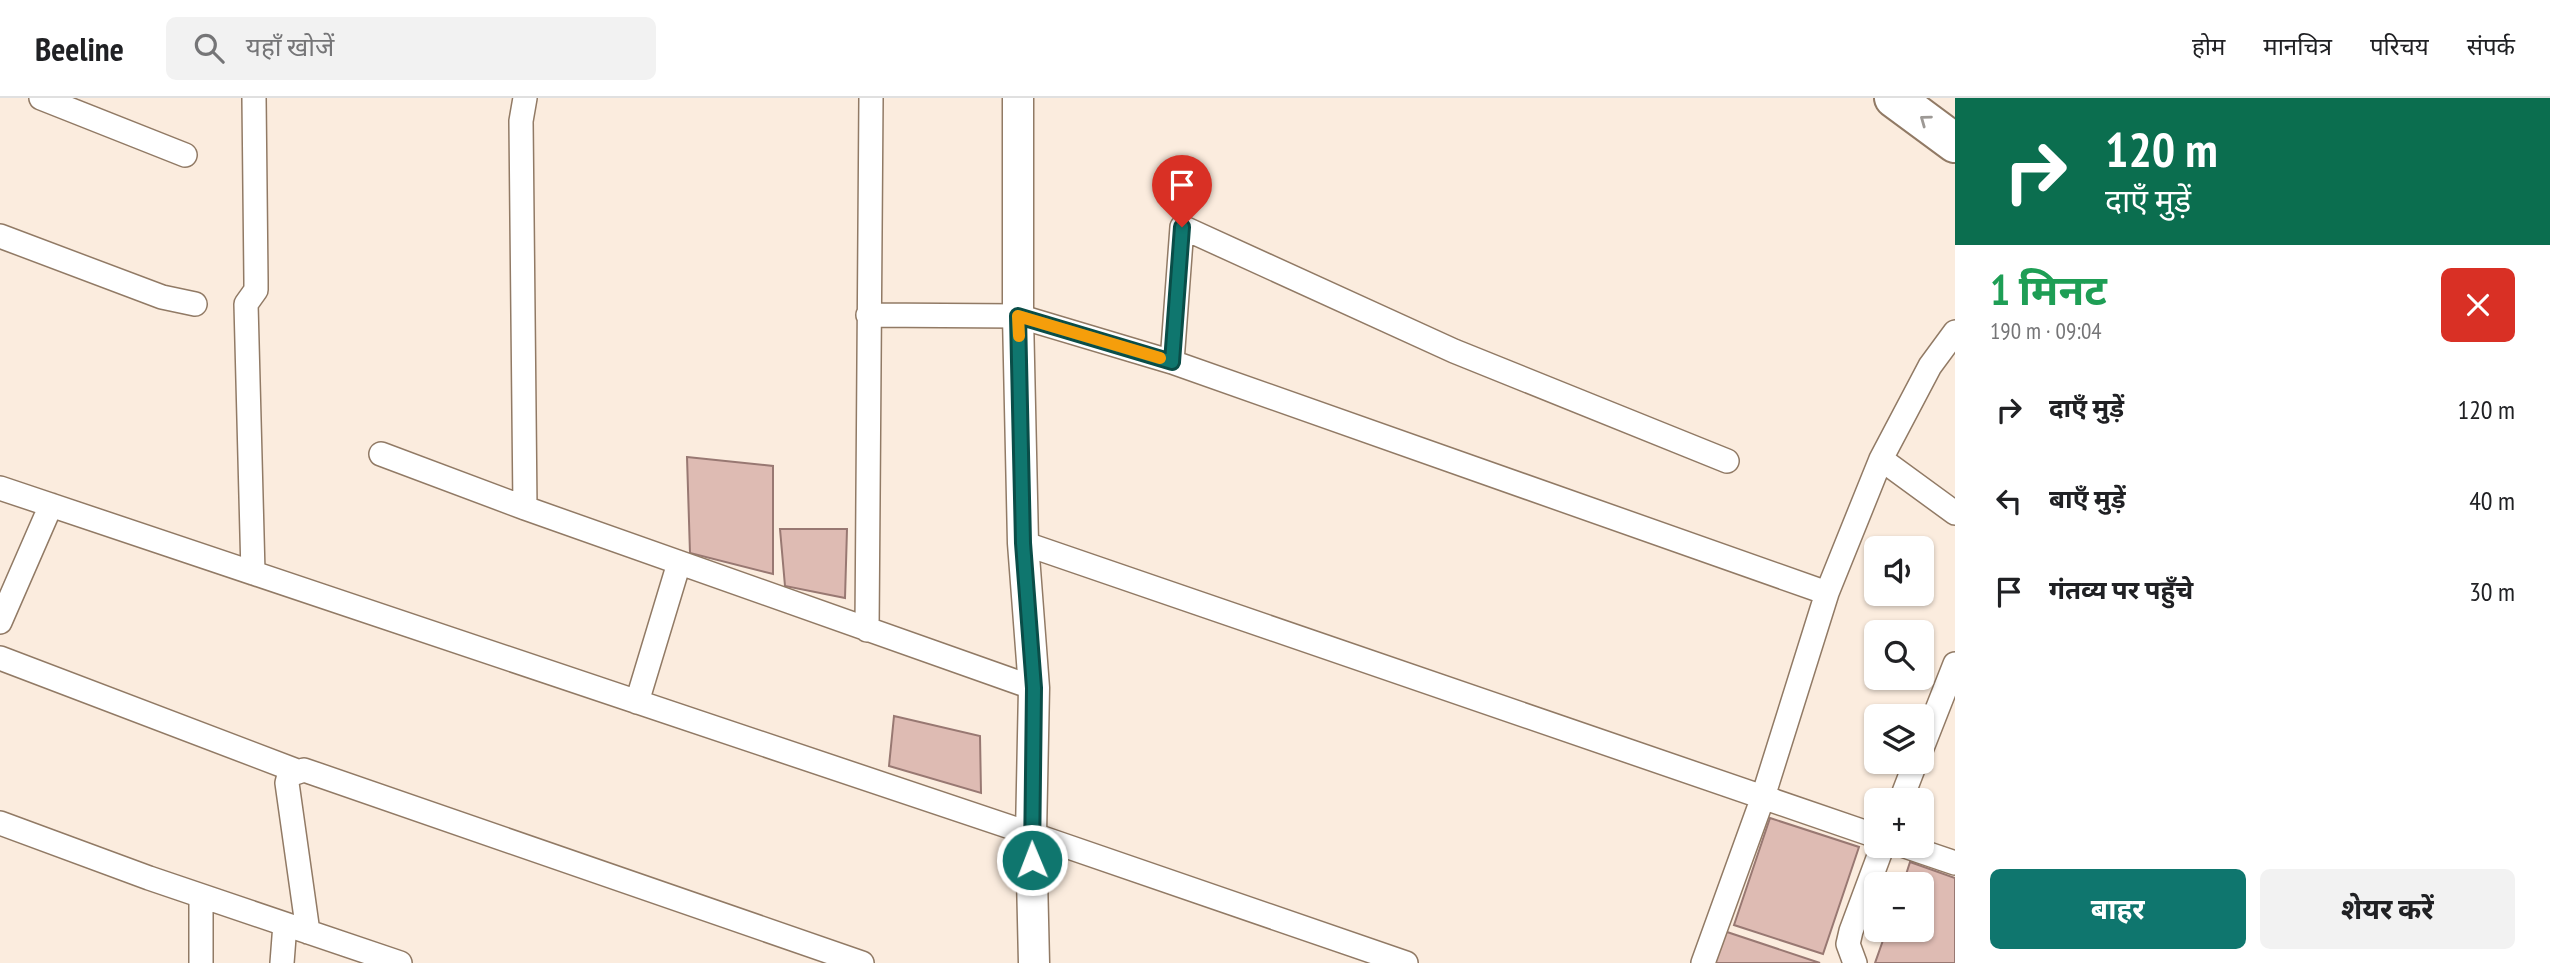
<!DOCTYPE html>
<html lang="hi">
<meta charset="utf-8">
<style>
:root{--surface:#fff;--page:#f2f2f2;--text:#202124;--muted:#757577;--line:#e0e0e0;--accent:#0f766e}
body{margin:0;font-family:"PT Sans Narrow","Noto Sans Devanagari",sans-serif;background:var(--page);color:var(--text);height:100vh;display:flex;flex-direction:column;font-size:26px;white-space:nowrap}
*{box-sizing:border-box;margin:0}
p{font-size:23px;color:var(--muted)}
.icon{flex:none;width:38px;height:38px;fill:none;stroke:currentColor;stroke-width:2;stroke-linecap:round;stroke-linejoin:round}
.map{position:relative;flex:1;overflow:hidden}
.drawer{display:flex;flex-direction:column;background:var(--surface);width:595px}
.drawer>*{flex:none}
.banner{background:#0b6e4f;color:#fff;overflow:hidden}
.tools{position:absolute;left:1864px;top:438px;display:grid;gap:14px}
.tools a{display:grid;place-items:center;width:70px;height:70px;border-radius:10px;background:var(--surface);box-shadow:0 2px 5px #0004;font-size:35px}
.pin{position:absolute;display:grid;place-items:center;width:60px;height:60px;color:#fff;margin:-72px -30px;border-radius:50% 50% 50% 0;rotate:-45deg;box-shadow:0 0 7px #0007}
.pin .icon{rotate:45deg}
.me{position:absolute;width:77px;margin:-38px;rotate:359deg;stroke-linejoin:round;filter:drop-shadow(0 0 5px #0008)}
.turn{display:flex;align-items:center;gap:24px;height:147px;padding:0 35px;font-size:32px}
.turn .icon{width:91px;height:91px;stroke-width:2.5}
.turn b{display:block;font-size:49px;line-height:60px}
.round{display:grid;place-items:center;flex:none;width:74px;height:74px;border-radius:10px;background:var(--page)}
.overview{display:flex;align-items:center;justify-content:space-between;height:119px;padding:0 35px}
h1{font-size:42px;font-weight:700;line-height:52px;color:#1e9e55}
.primary-button{display:flex;gap:14px;margin-top:auto;padding:14px 35px}
.primary-button a{flex:1;height:80px;border-radius:10px;background:var(--accent);color:#fff;font-size:28px;font-weight:700;line-height:80px;text-align:center}
.primary-button a+a{background:var(--page);color:var(--text)}
ul{padding:0;list-style:none}
li{display:flex;align-items:center;gap:21px;height:91px;padding:0 35px}
li div{flex:1}
li b{display:block;font-size:26px}
li em{font-style:normal}
header{display:flex;align-items:center;gap:42px;box-sizing:border-box;height:98px;padding:0 35px;background:var(--surface);border-bottom:2px solid var(--line)}
header strong{font-size:33px}
nav{display:flex;gap:38px;margin-inline-start:auto;font-size:24px}
.search{width:490px;height:63px;background:var(--page);display:flex;align-items:center;gap:18px;box-sizing:border-box;padding:0 24px;border-radius:10px;color:var(--muted);font-size:26px}
main{display:flex;flex:1;min-height:0}
.map>svg:first-child{display:block}
</style>
<header>
<strong>Beeline</strong>
<div class="search"><svg class="icon" aria-label="search" viewBox="0 0 24 24"><circle cx="10" cy="10" r="6"/><path d="M15 15l6 6"/></svg>यहाँ खोजें</div>
<nav><a>होम</a><a>मानचित्र</a><a>परिचय</a><a>संपर्क</a></nav>
</header>
<main>
<div class="map">
<svg width="1955" height="865" viewBox="0 0 1955 865">
<rect width="100%" height="100%" fill="#fbecde"/>
<!-- building -->
<path fill="#debbb3" stroke="#987872" stroke-width="2" d="M687 359 773 368V476L690 455Z
M780 431H847L845 500 785 488Z
M894 618 980 638 981 695 889 668Z
M1770 720 1859 749 1823 856 1734 827Z
M1910 764 1955 780V865H1875L1887 831H1922V786H1903Z
M1724 833 1820 865H1714Z"/>
<g fill="none" stroke-linecap="round" stroke-linejoin="round">
<defs>
<path id="minor" d="M41 0 185 57
M525 0 521 23 525 410
M0 138 162 199 195 206
M868 217 1018 218 1172 264 1827 495
M1172 264 1182 129 1454 253 1727 363
M381 356 525 410 1034 590
M1881 361 1955 415
M0 390 1031 736 1406 865
M1023 445 1876 738
M253 475 246 206 256 192V183L254 0
M0 524 51 407
M867 532 871 0
M0 560 297 673
M637 604 679 465
M1922 650 1955 566
M1901 702 1916 663
M0 725 149 780 400 865
M1902 747 1955 765
M201 798V865
M308 834 287 685 289 677 304 672 862 865
M282 865 285 826
M1703 865 1763 699 1827 495 1881 361 1930 268 1955 234
M1855 865 1848 846 1851 833 1883 747"/>
<path id="tertiary" d="M1018 0V218L1023 445 1034 590 1031 736 1034 865"/>
<path id="trunk" d="M1894 0 1955 45"/>
</defs>
<!-- minor casing -->
<use href="#minor" stroke="#917a65" stroke-width="26"/>
<!-- tertiary casing -->
<use href="#tertiary" stroke="#917a65" stroke-width="33"/>
<!-- trunk casing -->
<use href="#trunk" stroke="#917a65" stroke-width="42"/>
<!-- minor -->
<use href="#minor" stroke="#fff" stroke-width="23"/>
<!-- tertiary -->
<use href="#tertiary" stroke="#fff" stroke-width="30"/>
<!-- trunk -->
<use href="#trunk" stroke="#fff" stroke-width="38"/>
</g>
<!-- one-way arrows -->
<defs><path id="oneway-chevron" d="M-2-3.5L2.5 0L-2 3.5" fill="none" stroke-width="1.6" stroke-linecap="round" stroke-linejoin="round" transform="scale(1.75)"/></defs>
<use stroke="#9d9995" href="#oneway-chevron" transform="translate(1925 22) rotate(-144)"/>
<g fill="none" stroke-linecap="round" stroke-linejoin="round">
<defs>
<path id="route" d="M1032 762 1034 590 1023 445 1018 218 1172 264 1182 129"/>
</defs>
<!-- route casing -->
<use href="#route" stroke="#0a4d48" stroke-width="18"/>
<!-- route -->
<use href="#route" stroke="#0f766e" stroke-width="12"/>
<!-- slow -->
<path stroke="#f59e0b" stroke-width="12" d="M1019 238 1018 218 1160 260"/>
</g>
</svg>
<div class="tools">
<a><svg class="icon" aria-label="sound" viewBox="0 0 24 24"><path d="M4 9h4l5-4v14l-5-4H4zM17 9q2 3 0 6"/></svg></a>
<a><svg class="icon" aria-label="search" viewBox="0 0 24 24"><circle cx="10" cy="10" r="6"/><path d="M15 15l6 6"/></svg></a>
<a><svg class="icon" aria-label="layers" viewBox="0 0 24 24"><path d="M12 4l9 5-9 5-9-5zM3 14l9 5 9-5"/></svg></a>
<a>+</a>
<a>−</a>
</div>
<div class="pin" style="left:1182px;top:129px;background:#d93025"><svg class="icon" aria-label="arrive" viewBox="0 0 24 24"><path d="M6 21V4h12l-3 4 3 4H6"/></svg></div>
<svg class="me" style="left:1032px;top:762px" viewBox="-20 -20 40 40"><circle r="17" fill="#0f766e" stroke="#fff" stroke-width="3"/><path d="M0-11L8 9 0 5-8 9z" fill="#fff"/></svg>
</div>
<section class="drawer">
<div class="banner">
<div class="turn"><svg class="icon" aria-label="right" viewBox="0 0 24 24"><path d="M7 20v-9h11M14 6l5 5-5 5"/></svg><div><b>120 m</b>दाएँ मुड़ें</div></div>
</div>
<div class="overview"><div><h1>1 मिनट</h1><p>190 m · 09:04</p></div><a class="round" style="background:#d93025;color:#fff"><svg class="icon" aria-label="close" viewBox="0 0 24 24"><path d="M6 6l12 12M18 6L6 18"/></svg></a></div>
<ul>
<li><svg class="icon" aria-label="right" viewBox="0 0 24 24"><path d="M7 20v-9h11M14 6l5 5-5 5"/></svg><div><b>दाएँ मुड़ें</b></div><em>120 m</em></li>
<li><svg class="icon" aria-label="left" viewBox="0 0 24 24"><path d="M17 20v-9H6M10 6l-5 5 5 5"/></svg><div><b>बाएँ मुड़ें</b></div><em>40 m</em></li>
<li><svg class="icon" aria-label="arrive" viewBox="0 0 24 24"><path d="M6 21V4h12l-3 4 3 4H6"/></svg><div><b>गंतव्य पर पहुँचे</b></div><em>30 m</em></li>
</ul>
<div class="primary-button"><a>बाहर</a><a>शेयर करें</a></div>
</section>
</main>
